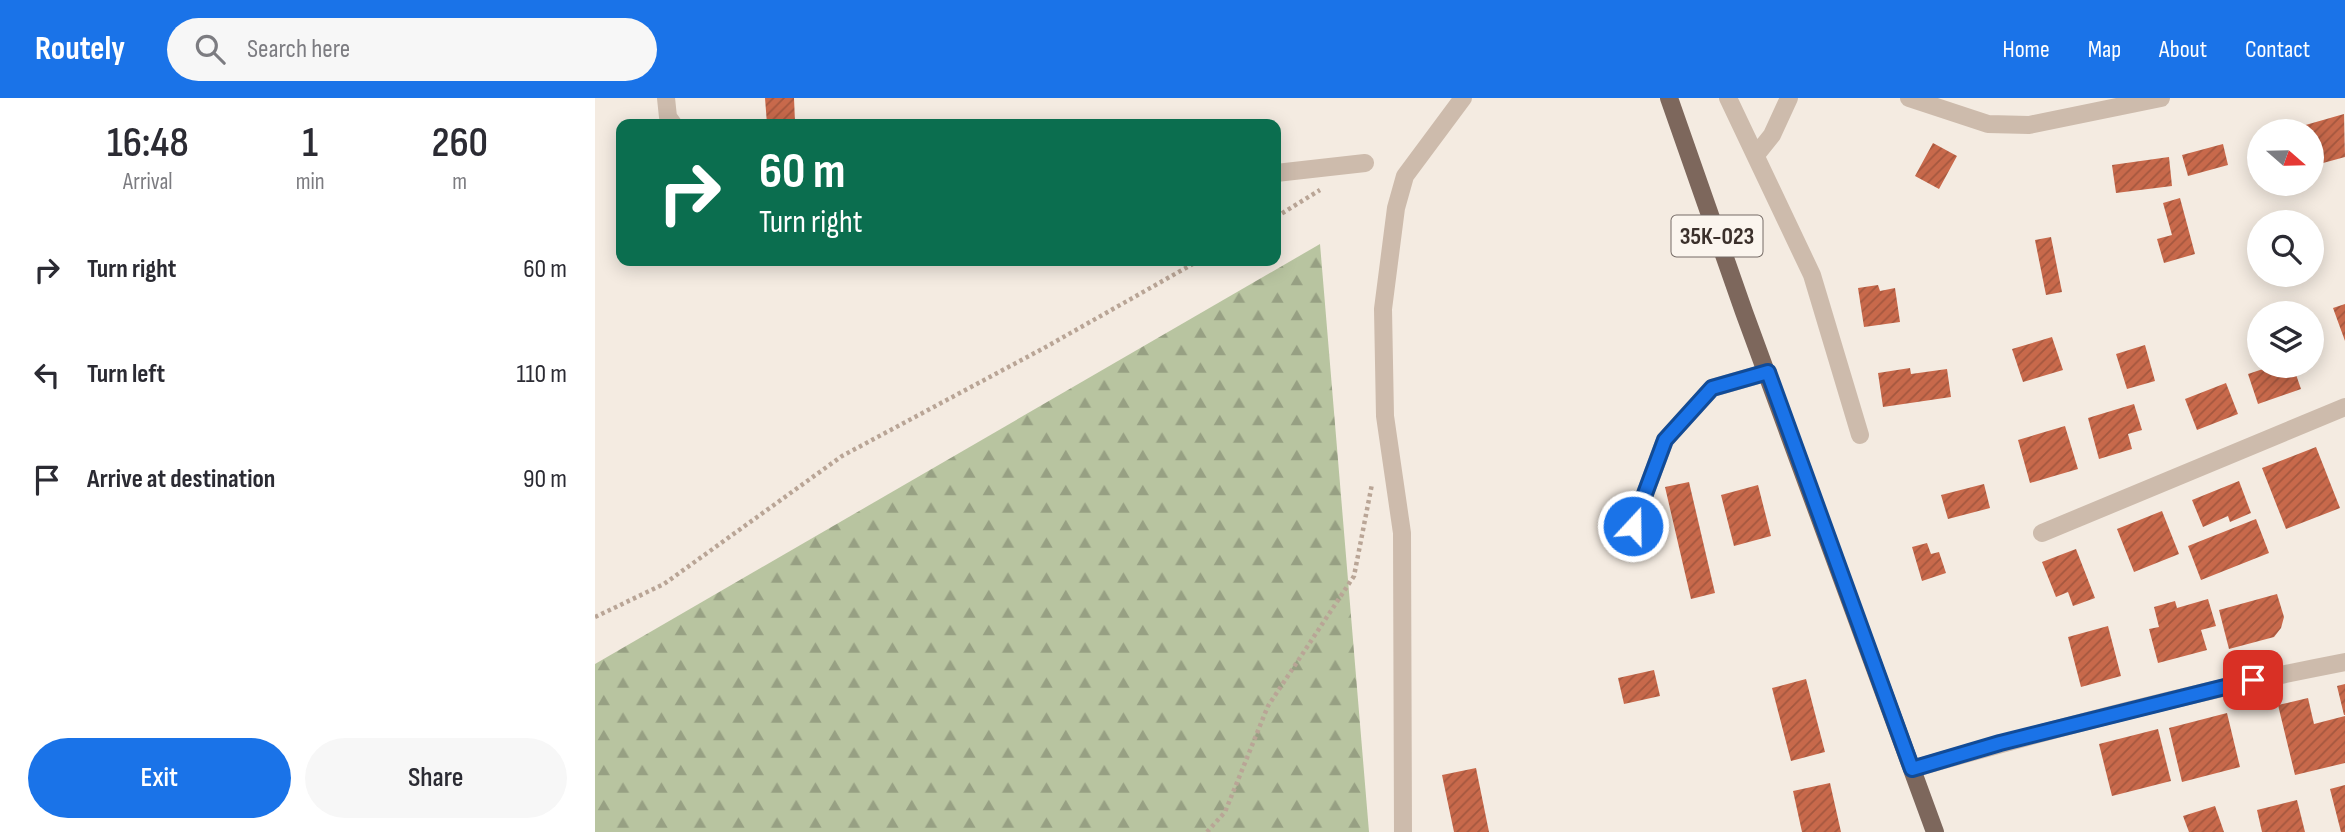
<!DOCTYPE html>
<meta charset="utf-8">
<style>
:root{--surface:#fff;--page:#f7f7f7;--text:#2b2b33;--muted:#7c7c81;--accent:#1a73e8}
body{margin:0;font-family:"Sofia Sans Condensed",sans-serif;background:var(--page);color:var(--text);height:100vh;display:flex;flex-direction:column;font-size:26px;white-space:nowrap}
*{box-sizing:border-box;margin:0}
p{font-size:23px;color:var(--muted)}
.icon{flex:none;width:38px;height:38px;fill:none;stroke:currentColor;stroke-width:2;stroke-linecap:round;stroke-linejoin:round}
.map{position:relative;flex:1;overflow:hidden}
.sheet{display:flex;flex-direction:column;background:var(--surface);width:595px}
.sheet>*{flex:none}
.banner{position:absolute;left:21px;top:21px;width:665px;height:147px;border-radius:14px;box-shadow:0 4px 18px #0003;background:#0b6e4f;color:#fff;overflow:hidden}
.needle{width:46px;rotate:110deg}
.controls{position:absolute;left:1652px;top:21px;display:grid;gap:14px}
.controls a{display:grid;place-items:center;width:77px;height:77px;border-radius:50%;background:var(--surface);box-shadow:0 4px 18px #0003;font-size:35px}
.pin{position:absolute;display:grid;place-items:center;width:60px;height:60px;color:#fff;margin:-30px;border-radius:14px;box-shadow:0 4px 10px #0006}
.me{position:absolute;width:77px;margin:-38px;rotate:21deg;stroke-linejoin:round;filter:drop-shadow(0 0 5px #0008)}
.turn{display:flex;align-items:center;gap:24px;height:147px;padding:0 28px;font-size:32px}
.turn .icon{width:91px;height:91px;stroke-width:2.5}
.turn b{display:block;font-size:49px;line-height:60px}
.eta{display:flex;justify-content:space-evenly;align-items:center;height:119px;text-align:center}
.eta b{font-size:42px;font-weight:600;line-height:49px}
.primary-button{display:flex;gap:14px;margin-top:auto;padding:14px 28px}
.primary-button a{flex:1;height:80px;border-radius:42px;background:var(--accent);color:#fff;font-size:28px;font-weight:600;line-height:80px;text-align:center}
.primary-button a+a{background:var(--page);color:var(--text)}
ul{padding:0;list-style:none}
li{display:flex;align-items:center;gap:21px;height:105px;padding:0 28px}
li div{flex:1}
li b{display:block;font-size:26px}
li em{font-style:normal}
header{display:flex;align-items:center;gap:42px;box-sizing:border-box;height:98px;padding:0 35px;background:var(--accent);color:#fff}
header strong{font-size:33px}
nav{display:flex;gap:38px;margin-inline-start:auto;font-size:24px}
.search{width:490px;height:63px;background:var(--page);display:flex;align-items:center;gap:18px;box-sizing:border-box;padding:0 24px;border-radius:38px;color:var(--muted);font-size:26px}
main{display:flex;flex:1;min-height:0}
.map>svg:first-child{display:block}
</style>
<header>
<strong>Routely</strong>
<div class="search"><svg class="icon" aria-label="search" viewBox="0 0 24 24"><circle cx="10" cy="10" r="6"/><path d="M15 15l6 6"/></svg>Search here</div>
<nav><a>Home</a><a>Map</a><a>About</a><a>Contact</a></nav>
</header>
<main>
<section class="sheet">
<div class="eta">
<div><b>16:48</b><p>Arrival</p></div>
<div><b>1</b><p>min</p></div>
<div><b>260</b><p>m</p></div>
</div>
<ul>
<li><svg class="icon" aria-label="right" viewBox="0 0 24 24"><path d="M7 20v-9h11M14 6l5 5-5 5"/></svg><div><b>Turn right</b></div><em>60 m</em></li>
<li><svg class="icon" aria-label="left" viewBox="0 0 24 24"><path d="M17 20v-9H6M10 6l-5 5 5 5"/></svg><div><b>Turn left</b></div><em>110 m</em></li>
<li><svg class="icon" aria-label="arrive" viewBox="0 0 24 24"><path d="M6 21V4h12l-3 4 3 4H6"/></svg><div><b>Arrive at destination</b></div><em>90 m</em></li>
</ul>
<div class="primary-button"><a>Exit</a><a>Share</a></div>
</section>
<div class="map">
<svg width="1750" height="734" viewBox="0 0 1750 734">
<defs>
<pattern id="forest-firs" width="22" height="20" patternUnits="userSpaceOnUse" patternTransform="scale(1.75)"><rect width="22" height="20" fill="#b8c4a0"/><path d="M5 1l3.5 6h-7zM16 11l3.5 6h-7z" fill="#97a083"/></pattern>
<pattern id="building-hatch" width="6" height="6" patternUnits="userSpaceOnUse" patternTransform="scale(1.75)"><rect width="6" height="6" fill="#c8694b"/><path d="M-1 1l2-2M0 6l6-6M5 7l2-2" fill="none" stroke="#a4573f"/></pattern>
</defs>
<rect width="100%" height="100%" fill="#f4ebe1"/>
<!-- forest -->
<path fill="url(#forest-firs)" d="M725 146 774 734H0V566Z"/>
<!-- building -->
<path fill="url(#building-hatch)" d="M170 0H199L200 24 172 26Z
M1749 16 1750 59 1717 68V33H1708L1707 28Z
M1338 45 1362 58 1344 91 1320 78Z
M1628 46 1633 67 1593 78 1587 57Z
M1574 59 1577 88 1521 95 1517 67Z
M1585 100 1600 156 1569 165 1562 141 1577 137 1568 105Z
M1456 139 1467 194 1451 197 1440 142Z
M1283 187 1285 193 1300 190 1305 224 1269 229 1263 190Z
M1750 206V243L1738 210Z
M1457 239 1468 272 1428 284 1417 251Z
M1550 247 1560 283 1532 291 1521 256Z
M1677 268H1698L1706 291 1663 306 1653 276Z
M1315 270 1316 276 1352 271 1356 299 1288 309 1283 275Z
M1631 285 1643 316 1602 332 1590 301Z
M1539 306 1547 332 1533 336 1537 351 1504 361 1493 320Z
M1470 328 1483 371 1435 385 1423 342Z
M1721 349 1745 410 1691 431 1667 370Z
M1644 383 1656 415 1635 424 1633 418 1608 429 1597 402Z
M1094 384 1120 495 1096 501 1070 389Z
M1389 386 1395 410 1353 421 1346 397Z
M1163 387 1176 438 1139 448 1126 397Z
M1567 413 1584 456 1539 474 1522 431Z
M1661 421 1674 455 1606 482 1593 448Z
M1332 445 1336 456 1344 454 1351 475 1327 483 1317 449Z
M1481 451 1500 500 1478 508 1473 494 1461 499 1447 464Z
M1682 496 1689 519 1686 530 1679 539 1634 551 1624 512Z
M1613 501 1621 528 1606 532 1612 552 1563 565 1554 531 1564 529 1559 509 1580 503 1582 510Z
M1513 528 1526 578 1486 589 1473 539Z
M1059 572 1065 598 1029 606 1023 580Z
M1211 581 1230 654 1196 663 1177 590Z
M1750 586V617H1749L1742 588Z
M1713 600 1719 626 1750 618V665L1700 677 1683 607Z
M1632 615 1645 669 1587 684 1574 630Z
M1563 631 1576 683 1517 698 1504 646Z
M881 670 894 734H859L847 677Z
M1235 685 1246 734H1207L1198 693Z
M1750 687V734H1746L1735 691Z
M1702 702 1710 734H1667L1662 712Z
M1620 708 1629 734H1594L1588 718Z"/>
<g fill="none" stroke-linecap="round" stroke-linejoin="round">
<!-- path -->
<path stroke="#b9a596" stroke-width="4.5" stroke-dasharray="3.5 3.5" stroke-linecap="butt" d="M681 119 725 92
M0 519 69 486 247 358 449 250 603 163
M612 734 630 714 673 608 759 478 777 386"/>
<!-- minor -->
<path stroke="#cdbbac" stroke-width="18" d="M71 0 73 19 78 26
M1133 0 1217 177 1265 337
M1314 0 1393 26 1434 27 1566 0
M1161 57 1177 37 1194 0
M681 75 770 65
M1038 428 1070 342 1117 290 1173 274
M1447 435 1750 309
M1317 671C1460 630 1604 592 1750 564
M808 734 807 435 790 318 788 211 801 110 810 78 868 0"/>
<!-- major -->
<path stroke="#7d675c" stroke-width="18" d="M1074 0 1149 214 1340 734"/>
</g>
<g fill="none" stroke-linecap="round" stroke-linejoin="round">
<defs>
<path id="route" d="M1038 428 1070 342 1117 290 1173 274 1317 671 1405 645 1658 582"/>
</defs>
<!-- route casing -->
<use href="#route" stroke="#114b97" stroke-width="18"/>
<!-- route -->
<use href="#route" stroke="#1a73e8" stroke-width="12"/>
</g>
<g text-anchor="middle" stroke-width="5" stroke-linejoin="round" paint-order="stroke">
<!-- shield labels -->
<rect fill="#fbf5ee" stroke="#756b66" stroke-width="2" x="1076.5" y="117.5" width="91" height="41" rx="5"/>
<g font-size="24" font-weight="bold" fill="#3b302b">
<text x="1122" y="146">35К-023</text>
</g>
</g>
</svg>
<div class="controls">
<a><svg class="needle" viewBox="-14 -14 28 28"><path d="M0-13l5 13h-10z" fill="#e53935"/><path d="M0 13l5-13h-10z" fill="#7c7c81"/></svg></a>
<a><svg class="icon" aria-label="search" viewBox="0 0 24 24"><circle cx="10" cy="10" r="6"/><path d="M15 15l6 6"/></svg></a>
<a><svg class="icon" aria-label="layers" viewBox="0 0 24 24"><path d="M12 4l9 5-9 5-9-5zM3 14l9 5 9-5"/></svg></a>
</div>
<div class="pin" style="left:1658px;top:582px;background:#d93025"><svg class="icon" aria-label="arrive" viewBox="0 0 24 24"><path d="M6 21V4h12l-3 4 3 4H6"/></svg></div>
<svg class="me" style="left:1038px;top:428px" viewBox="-20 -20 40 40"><circle r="17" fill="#1a73e8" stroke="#fff" stroke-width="3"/><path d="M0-11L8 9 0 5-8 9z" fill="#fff"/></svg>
<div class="banner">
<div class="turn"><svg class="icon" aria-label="right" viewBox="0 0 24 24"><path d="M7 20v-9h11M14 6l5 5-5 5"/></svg><div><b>60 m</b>Turn right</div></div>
</div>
</div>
</main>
